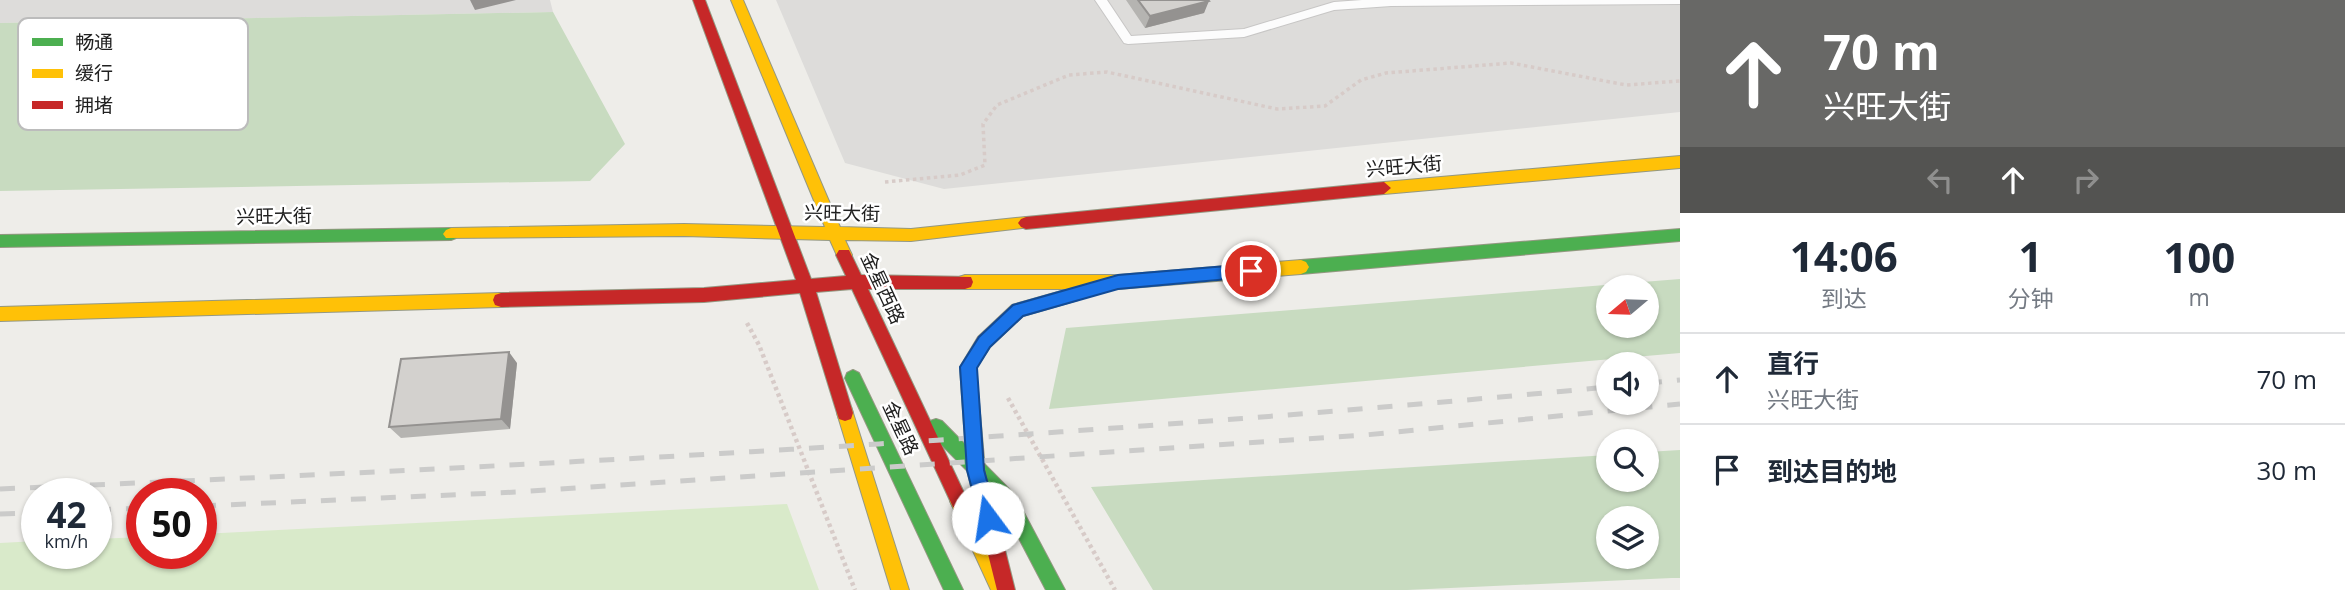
<!DOCTYPE html>
<html lang="zh">
<meta charset="utf-8">
<style>
:root{--surface:#fff;--page:#f6f6f7;--text:#1f2937;--muted:#747a83;--line:#e0e1e3}
body{margin:0;font-family:"Open Sans","Noto Sans SC",sans-serif;background:var(--page);color:var(--text);height:100vh;display:flex;flex-direction:column;font-size:26px;white-space:nowrap}
*{box-sizing:border-box;margin:0}
p{font-size:23px;color:var(--muted)}
.icon{flex:none;width:38px;height:38px;fill:none;stroke:currentColor;stroke-width:2;stroke-linecap:round;stroke-linejoin:round}
.map{position:relative;flex:1;overflow:hidden}
.sheet{display:flex;flex-direction:column;background:var(--surface);width:665px}
.sheet>*{flex:none}
.top-card{background:#686866;color:#fff;overflow:hidden}
.needle{width:46px;rotate:251deg}
.fabs{position:absolute;left:1596px;top:275px;display:grid;gap:14px}
.fabs a{display:grid;place-items:center;width:63px;height:63px;border-radius:50%;background:var(--surface);box-shadow:0 2px 5px #0004;font-size:35px}
.speed{position:absolute;left:21px;top:478px;display:flex;gap:14px;font-size:35px;font-weight:700;text-align:center}
.speed>*{display:grid;place-content:center;width:91px;height:91px;border-radius:50%;background:var(--surface);box-shadow:0 2px 5px #0004;line-height:1}
.speed small{font-size:18px;font-weight:400}
.speed .limit{border:10px solid #d22;background:#fff;color:#111}
.pin{position:absolute;display:grid;place-items:center;width:60px;height:60px;color:#fff;margin:-30px;border:4px solid #fff;border-radius:50%;box-shadow:0 2px 7px #0007}
.me{position:absolute;width:77px;margin:-38px;rotate:346deg;stroke-linejoin:round;filter:drop-shadow(0 0 5px #0008)}
.turn{display:flex;align-items:center;gap:24px;height:147px;padding:0 28px;font-size:32px}
.turn .icon{width:91px;height:91px;stroke-width:2.5}
.turn b{display:block;font-size:49px;line-height:60px}
.lanes{display:flex;align-items:center;height:66px;padding:0 28px;background:#0003;justify-content:center;gap:35px;direction:ltr}
.lanes .off{opacity:.35}
.eta{display:flex;justify-content:space-evenly;align-items:center;height:119px;text-align:center}
.eta b{font-size:42px;font-weight:700;line-height:49px}
ul{padding:0;list-style:none}
li{display:flex;align-items:center;gap:21px;height:91px;padding:0 28px;border-top:2px solid var(--line)}
li div{flex:1}
li b{display:block;font-size:26px}
li em{font-style:normal}
main{display:flex;flex:1;min-height:0}
.map>svg:first-child{display:block}
</style>
<main>
<div class="map">
<svg width="1680" height="590" viewBox="0 0 1680 590">
<rect width="100%" height="100%" fill="#eeede9"/>
<!-- residential -->
<path fill="#dddcda" d="M0 0H550L553 12 0 23Z
M776 0H1680V112L944 189 845 163Z"/>
<!-- grass -->
<path fill="#d9eaca" d="M787 504 819 590H0V543L37 541V553H96V539L142 537V553H201V534Z"/>
<!-- forest -->
<path fill="#c8dbc0" fill-rule="evenodd" d="M553 12 625 144 590 181 0 191V23Z
M1680 279V353L1049 409 1066 328ZM1608 287H1647V326H1608Z
M1680 450V578H1672L1407 590H1153L1091 487 1608 455V480H1647V452ZM1608 518H1647V556H1608Z"/>
<g fill="none" stroke-linecap="round" stroke-linejoin="round">
<defs>
<path id="lane" d="M1095 0H1107L1131 36 1244 29 1334 2 1362 0H1680V4L1391 6 1334 10 1244 37 1128 44 1124 43Z"/>
<path id="fast" d="M451 228 456 230 459 234 456 238 451 240 0 247V235Z
M1680 229V241L1301 274 1296 272 1293 267 1296 262 1301 260Z
M853 370 859 373 963 590H944L845 378 847 373Z
M936 419 942 421 1014 494 1065 590H1046L1002 506 930 433 927 427 930 421Z"/>
<path id="slow" d="M731 0H743L840 227 911 229 1026 217 1031 219 1034 223 1031 227 911 241 845 240 852 255 849 260H839L830 240 684 236 446 238 443 234 446 230 451 228 684 224 825 227Z
M1680 156V168L1384 194 1377 188 1384 182Z
M1301 260 1306 262 1309 267 1306 272 1301 274 1118 289H965L959 287 957 282 959 277 965 275H1118Z
M501 293 507 295 509 300 507 305 501 307 0 321V307Z
M845 405 851 407 853 413 909 590H891L837 413 839 407Z
M959 492 965 495 1010 590H991L950 501 953 495Z"/>
<path id="jam" d="M693 0H705L811 279 846 276 836 255 839 250H849L861 275 971 277 973 282 971 287 965 289H868L965 495 968 501 965 507 959 510 953 507 852 289 816 292 853 413 851 419 845 421 839 419 837 413 800 293 704 302 501 307 495 305 493 300 495 295 501 293 704 288 796 280Z
M1384 182 1391 188 1384 194 1026 229 1021 227 1018 223 1021 219 1026 217Z
M1072 288 1078 290 1080 295 1078 300 1023 316 990 347 976 368 985 470 1015 590H997L967 470 960 367 978 337 1012 305Z"/>
</defs>
<!-- lane casing -->
<use href="#lane" stroke="#c7c6c5" stroke-width="2"/>
<!-- fast casing -->
<use href="#fast" stroke="#949882" stroke-width="2"/>
<!-- slow casing -->
<use href="#slow" stroke="#949882" stroke-width="2"/>
<!-- jam casing -->
<use href="#jam" stroke="#949882" stroke-width="2"/>
<!-- path-far1 -->
<path stroke="#d7cbc8" stroke-width="3.5" stroke-dasharray="3.5 3.5" stroke-linecap="butt" d="M885 182 960 175 985 165 983 124 997 105 1069 75 1107 72 1277 109 1325 106 1361 80 1386 73 1511 63 1626 85 1680 81"/>
<!-- path -->
<path stroke="#d7cbc8" stroke-width="4.5" stroke-dasharray="3.5 3.5" stroke-linecap="butt" d="M747 323 759 345 855 590
M1008 398 1115 590"/>
<!-- lane -->
<use href="#lane" fill="#fcfcfc" fill-rule="evenodd"/>
<!-- fast -->
<use href="#fast" fill="#4caf50" fill-rule="evenodd"/>
<!-- slow -->
<use href="#slow" fill="#ffc107" fill-rule="evenodd"/>
<!-- jam -->
<use href="#jam" fill="#c62828" fill-rule="evenodd"/>
<!-- rail -->
<path stroke="#cbcbca" stroke-width="5" stroke-dasharray="15 15" stroke-linecap="butt" d="M1647 383 1680 380
M0 489C537 466 1073 438 1608 387
M201 506 517 492 1365 435 1680 404
M96 510 142 508
M0 514 37 513"/>
</g>
<!-- wall -->
<path fill="#b5b4b1" d="M1126 0H1208L1204 13 1145 28Z
M517 363 510 429 401 438 389 427Z"/>
<!-- shaded-wall -->
<path fill="#949290" d="M470 0H516L475 10Z
M1209 1 1204 13 1145 28 1150 16Z
M509 352 517 363 510 429 501 419Z"/>
<!-- building -->
<path fill="#d3d1ce" stroke="#949290" stroke-width="2" d="M1138 0H1208L1209 1 1150 16Z
M509 352 501 419 389 427 401 359Z"/>
<!-- route -->
<path fill="#1a73e8" stroke="#114b97" stroke-width="2" d="M1251 264 1256 266 1259 271 1256 275 1251 277 1118 289 1023 316 990 347 977 368 984 470 997 518 994 524 988 527 981 524 967 470 960 367 979 337 1013 305 1118 275Z"/>
<g text-anchor="middle" stroke-width="5" stroke-linejoin="round" paint-order="stroke">
<!-- street labels -->
<g font-size="19" fill="#202020" stroke="#fff">
<text transform="translate(1404 166) rotate(-5)" y="7">兴旺大街</text>
<text transform="translate(842 213) rotate(1)" y="7">兴旺大街</text>
<text transform="translate(274 216) rotate(-1)" y="7">兴旺大街</text>
<text transform="translate(883 288) rotate(65)" y="7">金星西路</text>
<text transform="translate(901 428) rotate(65)" y="7">金星路</text>
</g>
</g>
<!-- legend -->
<rect x="18" y="18" width="230" height="112" rx="10" fill="#fff" stroke="#bcbcbc" stroke-width="2"/>
<rect x="32" y="38" width="31" height="8" fill="#4caf50"/>
<rect x="32" y="69" width="31" height="9" fill="#ffc107"/>
<rect x="32" y="101" width="31" height="8" fill="#c62828"/>
<g font-size="19" fill="#202020">
<text x="75" y="49">畅通</text>
<text x="75" y="80">缓行</text>
<text x="75" y="112">拥堵</text>
</g>
</svg>
<div class="fabs">
<a><svg class="needle" viewBox="-14 -14 28 28"><path d="M0-13l5 13h-10z" fill="#e53935"/><path d="M0 13l5-13h-10z" fill="#747a83"/></svg></a>
<a><svg class="icon" aria-label="sound" viewBox="0 0 24 24"><path d="M4 9h4l5-4v14l-5-4H4zM17 9q2 3 0 6"/></svg></a>
<a><svg class="icon" aria-label="search" viewBox="0 0 24 24"><circle cx="10" cy="10" r="6"/><path d="M15 15l6 6"/></svg></a>
<a><svg class="icon" aria-label="layers" viewBox="0 0 24 24"><path d="M12 4l9 5-9 5-9-5zM3 14l9 5 9-5"/></svg></a>
</div>
<div class="speed"><div>42<small>km/h</small></div><div class="limit">50</div></div>
<div class="pin" style="left:1251px;top:271px;background:#d93025"><svg class="icon" aria-label="arrive" viewBox="0 0 24 24"><path d="M6 21V4h12l-3 4 3 4H6"/></svg></div>
<svg class="me" style="left:988px;top:518px" viewBox="-20 -20 40 40"><circle r="19" fill="#fff"/><path d="M0-13L10 11 0 6-10 11z" fill="#1a73e8"/></svg>
</div>
<section class="sheet">
<div class="top-card">
<div class="turn"><svg class="icon" aria-label="ahead" viewBox="0 0 24 24"><path d="M12 20V5M6 11l6-6 6 6"/></svg><div><b>70 m</b>兴旺大街</div></div>
<div class="lanes"><svg class="icon off" aria-label="left" viewBox="0 0 24 24"><path d="M17 20v-9H6M10 6l-5 5 5 5"/></svg><svg class="icon" aria-label="ahead" viewBox="0 0 24 24"><path d="M12 20V5M6 11l6-6 6 6"/></svg><svg class="icon off" aria-label="right" viewBox="0 0 24 24"><path d="M7 20v-9h11M14 6l5 5-5 5"/></svg></div>
</div>
<div class="eta">
<div><b>14:06</b><p>到达</p></div>
<div><b>1</b><p>分钟</p></div>
<div><b>100</b><p>m</p></div>
</div>
<ul>
<li><svg class="icon" aria-label="ahead" viewBox="0 0 24 24"><path d="M12 20V5M6 11l6-6 6 6"/></svg><div><b>直行</b><p>兴旺大街</p></div><em>70 m</em></li>
<li><svg class="icon" aria-label="arrive" viewBox="0 0 24 24"><path d="M6 21V4h12l-3 4 3 4H6"/></svg><div><b>到达目的地</b></div><em>30 m</em></li>
</ul>
</section>
</main>
